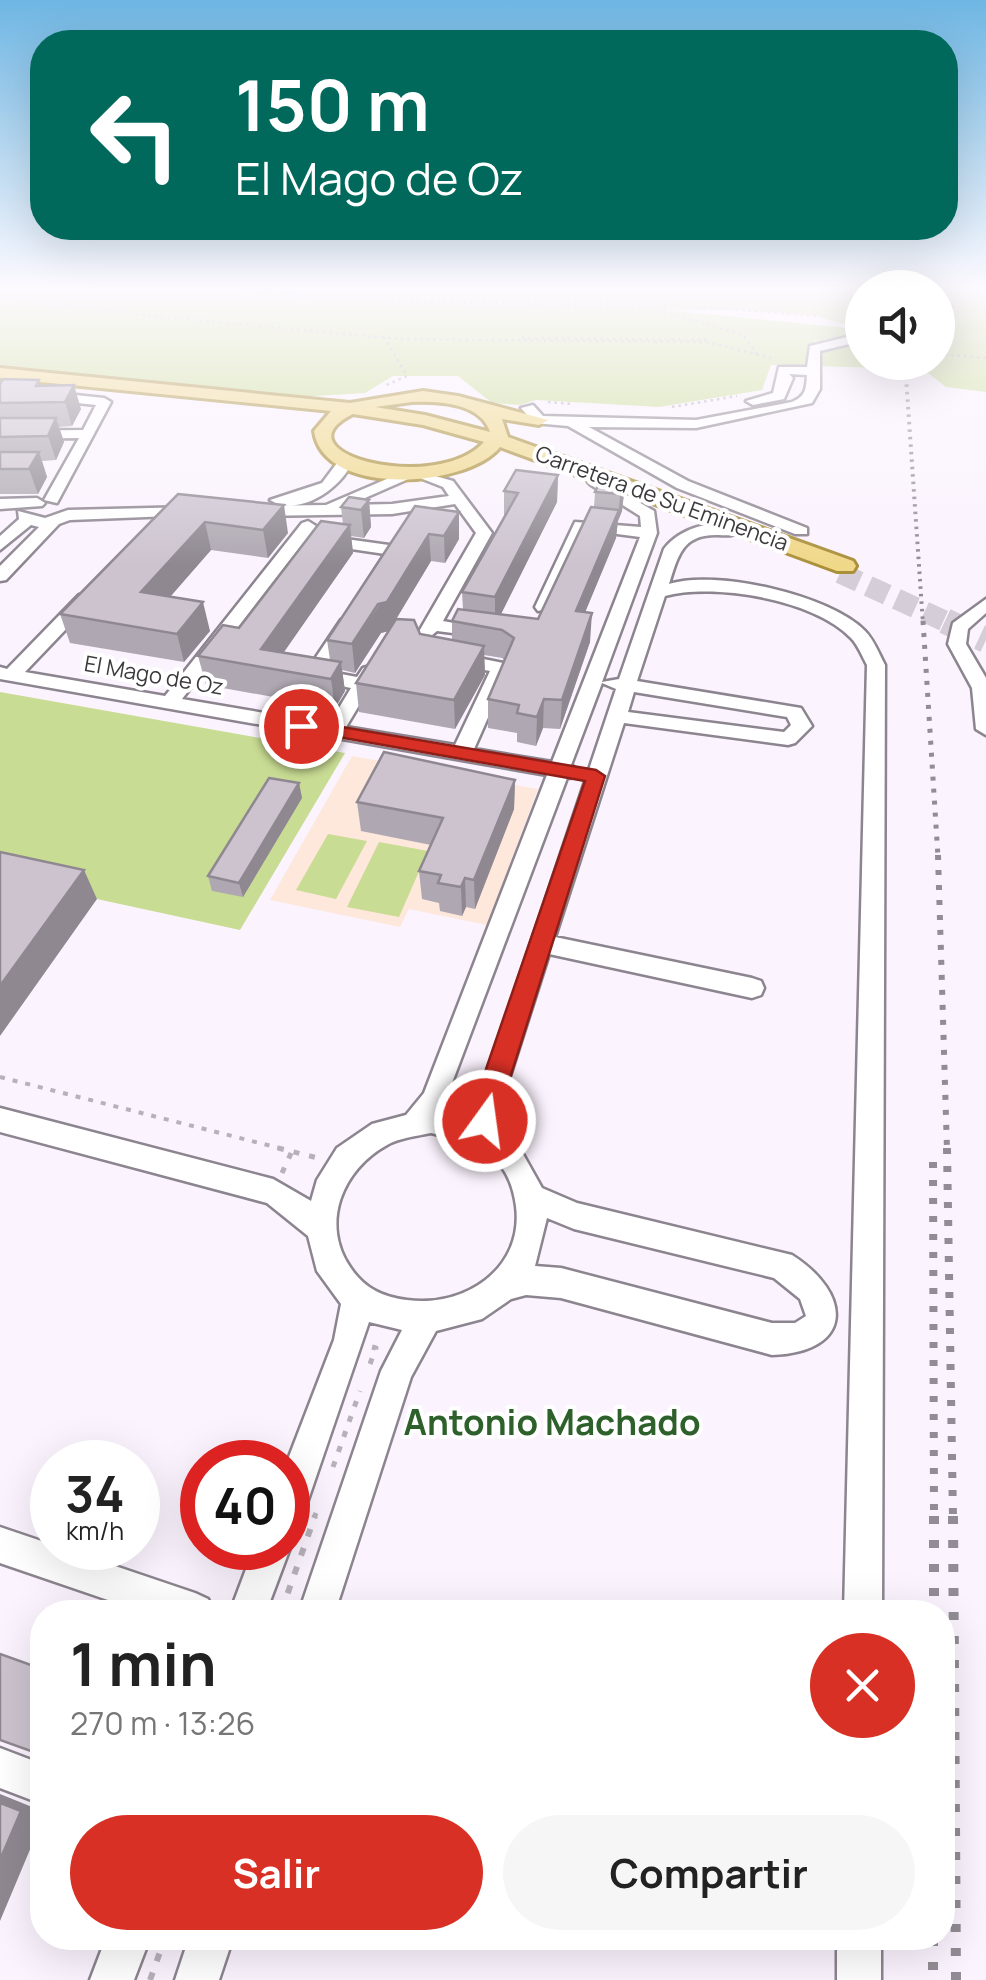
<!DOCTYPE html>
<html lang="es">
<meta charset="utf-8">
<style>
:root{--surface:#fff;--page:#f6f6f6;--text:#222;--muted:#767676;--accent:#d93025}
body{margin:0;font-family:Manrope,sans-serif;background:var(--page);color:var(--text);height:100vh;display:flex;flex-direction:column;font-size:38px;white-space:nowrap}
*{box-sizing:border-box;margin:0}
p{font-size:32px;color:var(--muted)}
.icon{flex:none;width:55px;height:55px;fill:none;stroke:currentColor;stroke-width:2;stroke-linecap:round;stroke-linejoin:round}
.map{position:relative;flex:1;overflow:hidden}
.side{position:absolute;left:30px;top:1600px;width:925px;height:350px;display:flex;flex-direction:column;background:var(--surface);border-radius:40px;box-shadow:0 10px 40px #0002}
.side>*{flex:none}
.hud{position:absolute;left:30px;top:30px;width:928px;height:210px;border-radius:40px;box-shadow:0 10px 40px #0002;background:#00695c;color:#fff;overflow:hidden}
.tools{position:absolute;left:845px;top:270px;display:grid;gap:20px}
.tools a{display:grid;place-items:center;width:110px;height:110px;border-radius:50%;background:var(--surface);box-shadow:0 10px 40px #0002;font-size:50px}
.speed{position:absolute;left:30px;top:1440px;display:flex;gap:20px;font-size:50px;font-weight:700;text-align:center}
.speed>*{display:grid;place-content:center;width:130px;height:130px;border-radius:50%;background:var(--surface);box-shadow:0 10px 40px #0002;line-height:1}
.speed small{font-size:25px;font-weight:400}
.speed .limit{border:15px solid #d22;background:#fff;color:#111}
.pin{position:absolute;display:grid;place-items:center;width:85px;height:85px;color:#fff;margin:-42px;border:5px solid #fff;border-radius:50%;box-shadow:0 2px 10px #0007}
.me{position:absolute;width:110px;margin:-55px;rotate:14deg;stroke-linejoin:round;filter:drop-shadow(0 0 8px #0008)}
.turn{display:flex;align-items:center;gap:35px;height:210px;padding:0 40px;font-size:45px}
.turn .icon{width:130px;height:130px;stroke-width:2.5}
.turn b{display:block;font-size:70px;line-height:85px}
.round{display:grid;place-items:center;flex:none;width:105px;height:105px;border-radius:52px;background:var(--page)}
.head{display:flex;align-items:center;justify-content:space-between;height:170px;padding:0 40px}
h1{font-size:60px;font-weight:700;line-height:75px}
.primary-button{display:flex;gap:20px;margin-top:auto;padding:20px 40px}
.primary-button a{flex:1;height:115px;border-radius:60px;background:var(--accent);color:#fff;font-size:40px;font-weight:700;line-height:115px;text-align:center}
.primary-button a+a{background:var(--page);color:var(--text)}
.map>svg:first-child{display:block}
</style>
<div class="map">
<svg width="986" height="1980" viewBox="0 0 986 1980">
<rect width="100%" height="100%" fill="#fbf3fe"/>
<!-- education -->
<path fill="#fee7db" d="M352 756 538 789 487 925 409 909 400 927 270 900Z"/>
<!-- green -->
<path fill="#c9dc93" d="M0 289H862V329L816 316 742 310H665L848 328 846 335 812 342 862 345V362H938V289H986V392L946 387 923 369 771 365 762 390 659 407 536 400 520 405 492 403 458 376H393L365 393 300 397 0 367Z
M0 692 345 753 240 930 0 878Z
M328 834 367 841 336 899 296 890Z
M379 842 428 851 399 917 347 907Z"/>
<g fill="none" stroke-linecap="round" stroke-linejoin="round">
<!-- major-tunnel-far1 -->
<path stroke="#d5ced8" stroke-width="21" stroke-dasharray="21 10" stroke-linecap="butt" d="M840 573 951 624"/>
<!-- major-tunnel -->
<path stroke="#d5ced8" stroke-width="26" stroke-dasharray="26 12" stroke-linecap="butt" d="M945 621 986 640"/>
<defs>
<path id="minor" d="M853 289H862V341L820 351V389L812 403 696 428 589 427 688 481 807 528V534H795L677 488 568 426 534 423 521 408 533 405 543 416 696 420 792 402C806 396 806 389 807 375L789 374 793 378 784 399 753 405 746 401 773 393 779 367H807L810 346 851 336Z
M0 387 104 398 111 402 57 503 44 500 79 438 0 439V431L83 430 96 405 0 395Z
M340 459 352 462C341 489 298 518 270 500L322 483Z
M410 469 453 481 492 533 443 621 492 630V638L437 631 426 640 417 635 476 533 455 504 392 514 251 516 243 511 251 506 326 505ZM415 476 443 487 449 496 392 504 349 505Z
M596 477 654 511 657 533 602 682 619 679 664 549C680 528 717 516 740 531 732 537 727 535 716 535 682 535 678 556 669 584 716 569 830 595 865 631 874 640 879 654 885 665L882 1612H844L867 665C862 656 858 645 851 638 814 599 714 583 665 596L637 681 801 708 812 726 795 743 788 745 624 723 555 937 752 978 761 981 764 988 761 995 752 998 549 954 502 1101 499 1121 502 1134 519 1147 542 1188 577 1203 792 1255C853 1294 854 1352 772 1355L561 1298 526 1295 511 1299 482 1319 436 1331 411 1377 335 1612H299L381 1371 402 1330 369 1322 306 1506 300 1518 288 1523 287 1462 334 1340 341 1304 317 1271 308 1236 267 1203 0 1132V1108L273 1179 311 1201 317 1180 337 1148 372 1124 406 1115 424 1093 547 775 0 679V667L7 669 79 595H91V603L25 672 165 696 302 523 308 521 316 526 310 534 396 546 404 551 389 574 383 575 375 570 385 554 304 542 182 699 329 724 351 688 306 679 304 675 341 620 347 619 356 624 325 671 357 677 363 668 370 666 379 672 346 727 455 745 490 671 447 663V655L454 653 508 664 510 668 474 749 552 762 640 537 587 530 553 607 538 611 535 607 575 522 641 527 640 516 591 485 588 482ZM602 683 616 689 472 1119 441 1112 567 778 578 777 581 772 571 765ZM634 692 787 717 791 725 784 732 628 712ZM431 1133C456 1139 482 1144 499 1164 510 1176 514 1192 516 1206 524 1269 464 1308 407 1300 382 1297 364 1288 350 1267 320 1223 343 1169 387 1145 399 1138 417 1136 431 1133ZM547 1218 574 1229 774 1278 800 1299 806 1316 795 1323H772L561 1268 535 1266Z
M37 498 45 503 42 506 0 509V499Z
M191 507 197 509V515L70 520 59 524 6 580 0 581V566L39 527 31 525 0 550V536L19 519 18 511 45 518 68 510Z
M986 599V613L968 629 966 644 986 678V735L976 729 972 688 948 644 953 623Z
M0 1527 195 1593 208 1599 214 1612H143L0 1563Z
M288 1542 290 1548 266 1612H230L254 1548H288Z
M0 1748 42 1764V1804L0 1788Z
M106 1938H150L134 1980H90Z
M189 1938H233L219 1980H175Z
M837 1938H881V1980H837Z"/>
<path id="major" d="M0 368 350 403 423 391 458 396 548 420 539 425 502 419 508 437 853 561 856 566 853 571H837L500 447C467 488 323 498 314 431L331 411 0 378ZM412 402C438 401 481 403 490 432L425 415 375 407ZM353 414 423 425 484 442C436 495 273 453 353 414Z"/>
</defs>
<!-- minor casing -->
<use href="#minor" stroke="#8c848f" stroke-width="5"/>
<!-- major casing -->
<use href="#major" stroke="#ab903c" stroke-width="6"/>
<!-- path-far3 -->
<path stroke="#b7b1b9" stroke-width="2.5" stroke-dasharray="2.5 4" stroke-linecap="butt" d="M236 289 266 294
M256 289 320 300 636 302 816 316
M721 289H733
M938 292 959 313 938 337
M0 297 150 316 399 339 707 342 771 358
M385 302 648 307 743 335 757 354
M384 337 407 376 384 386
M522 338 708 340
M938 354 986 358
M548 402 573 404
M672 407 737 396"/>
<!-- path-far2 -->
<path stroke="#b7b1b9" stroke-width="4" stroke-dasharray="5 8" stroke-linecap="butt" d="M0 1077 287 1150"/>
<!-- path-far1 -->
<path stroke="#b7b1b9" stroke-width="5" stroke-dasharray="6 10" stroke-linecap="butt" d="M278 1148 318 1158
M282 1173 292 1151
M370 1364 376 1348 372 1347
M333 1467 360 1391
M314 1518 316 1513"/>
<!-- path -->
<path stroke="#b7b1b9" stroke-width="6" stroke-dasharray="8 12" stroke-linecap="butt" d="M281 1612 315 1516
M150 1980 165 1938"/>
<!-- minor -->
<use href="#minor" fill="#fff" fill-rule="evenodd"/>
<!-- major -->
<use href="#major" fill="#f0d889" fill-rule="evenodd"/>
<!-- rail-far4 -->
<path stroke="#928d94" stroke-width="4" stroke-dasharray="2.5 5" stroke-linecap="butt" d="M905 362 923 624"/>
<!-- rail-far3 -->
<path stroke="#928d94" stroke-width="5" stroke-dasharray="4 8" stroke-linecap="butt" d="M923 621 938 857"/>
<!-- rail-far2 -->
<path stroke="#928d94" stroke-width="6" stroke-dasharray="5 10" stroke-linecap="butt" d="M938 855 947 1150"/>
<!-- rail-far1 -->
<path stroke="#928d94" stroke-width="8" stroke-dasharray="6 12" stroke-linecap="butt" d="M947 1148 953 1518
M933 1162 934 1518"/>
<!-- rail -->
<path stroke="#928d94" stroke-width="10" stroke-dasharray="8 16" stroke-linecap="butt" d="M934 1516V1612
M953 1516 956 1980
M933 1938V1980"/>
</g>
<!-- wall -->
<path fill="#afa8b2" d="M0 384 41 386 81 409 72 426 59 427 64 442 56 460 42 461 47 477 38 494H0Z
M558 475 557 502 501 614 538 619 594 507 595 492 625 484 622 511 618 521 616 538 585 612 590 642 560 729 543 728 536 746 517 742V733L488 728V699L504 660 502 658 484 655 485 675 455 729 359 712 356 683 389 631 381 633 355 673 342 670 345 691 335 708 206 685 198 656 239 628 343 524 341 507 369 500 371 527 364 538 351 536 353 553 284 652 330 660 327 640 415 506 459 539 445 563 431 561 396 619 420 634 452 640V621L463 610 462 592 504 518V491Z
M178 494 288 533 268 558 211 550 170 597 210 631 184 662 70 643 60 614Z
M515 780 514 809 475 909 466 907 462 916 440 911 439 903 422 899 419 871 431 845 361 831 357 802Z
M299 783 302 798 243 897 212 891 208 876 240 826Z"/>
<!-- shaded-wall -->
<path fill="#8f8891" d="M74 385 81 409 72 426 65 402Z
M56 418 64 442 56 460 48 436Z
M39 452 47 477 38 494 29 469Z
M558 475 557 502 495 626V597Z
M625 484 622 511 618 521 620 494Z
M369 500 371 527 364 538 361 510Z
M284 505 288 533 268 558 263 530Z
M619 510 616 538 574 639 576 611Z
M459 512V539L445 563 444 536Z
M205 522 211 550 149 621 141 592Z
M350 525 353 553 272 669 261 649Z
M429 534 431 561 389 631 381 633 355 673 352 644Z
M203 602 210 631 184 662 177 634Z
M592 613 590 642 560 729 562 700Z
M484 646 485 675 455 729 454 700Z
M341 662 345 691 335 708 331 679Z
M544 699 543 728 536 746 537 717Z
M515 780 514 809 475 909 474 880Z
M299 783 302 798 243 897 239 883Z
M84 870 97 899 0 1036V986Z
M465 878 466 907 462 916 461 887Z
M0 1794 42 1811V1821L0 1921Z"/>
<!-- building -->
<path fill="#ccc3cf" stroke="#8f8891" stroke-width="2.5" d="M3 379 39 380 36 386 74 385 65 402 0 403V384Z
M0 418H56L48 436 0 437Z
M0 452H39L29 469H0Z
M516 470 558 475 495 597 462 592 518 493 504 491Z
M600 481 625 484 620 494 595 492Z
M178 494 284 505 263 530 205 522 141 592 203 602 177 634 60 614Z
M349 497 369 500 361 510 341 507Z
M415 506 459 512 444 536 429 534 387 602 378 604 352 644 327 640Z
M591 507 619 510 576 611 592 613 562 700 544 699 537 717 517 713 519 705 488 699 514 638 502 630 452 621 458 609 538 619Z
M321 521 350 525 261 649 341 662 331 679 198 656 223 625 239 628Z
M396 619 414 620 420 634 484 646 454 700 356 683Z
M384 752 515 780 474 880 465 878 461 887 438 883 441 875 419 871 443 818 357 802Z
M269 778 299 783 239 883 208 876Z
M0 852 84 870 0 986Z
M0 1654 42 1669V1755L0 1740Z
M0 1803 21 1811 0 1860Z"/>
<!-- sky -->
<linearGradient id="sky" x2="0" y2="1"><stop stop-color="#6eb6e3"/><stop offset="0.51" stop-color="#fdfaff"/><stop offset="1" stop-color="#fdfaff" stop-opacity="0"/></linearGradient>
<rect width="986" height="566" fill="url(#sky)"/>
<!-- route -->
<path fill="#d93025" stroke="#8d1f18" stroke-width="2.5" d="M301 720 596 770 605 776 494 1129 485 1132 476 1129 472 1121 475 1101 585 781 294 729 292 726Z"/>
<g text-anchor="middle" stroke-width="8" stroke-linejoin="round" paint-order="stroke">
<!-- far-street labels -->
<g font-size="22" fill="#3d3a3e" stroke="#fff">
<text transform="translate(662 498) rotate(20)" y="8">Carretera de Su Eminencia</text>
<text transform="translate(154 675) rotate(10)" y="8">El Mago de Oz</text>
</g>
<!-- near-neighbourhood labels -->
<g font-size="35" font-weight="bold" fill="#2d602a" stroke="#fff">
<text x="552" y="1435">Antonio Machado</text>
</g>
</g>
</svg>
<div class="tools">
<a><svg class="icon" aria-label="sound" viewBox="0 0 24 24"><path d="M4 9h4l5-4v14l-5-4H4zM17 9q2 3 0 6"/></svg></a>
</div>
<div class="speed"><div>34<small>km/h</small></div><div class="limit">40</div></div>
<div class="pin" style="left:301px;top:726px;background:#d93025"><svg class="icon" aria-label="arrive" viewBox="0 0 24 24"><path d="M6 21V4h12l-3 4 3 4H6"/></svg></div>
<svg class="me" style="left:485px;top:1121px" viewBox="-20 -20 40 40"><circle r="17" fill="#d93025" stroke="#fff" stroke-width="3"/><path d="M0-11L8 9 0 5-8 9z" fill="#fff"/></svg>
<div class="hud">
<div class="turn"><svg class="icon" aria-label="left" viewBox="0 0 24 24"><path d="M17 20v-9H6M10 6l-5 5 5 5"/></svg><div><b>150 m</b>El Mago de Oz</div></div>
</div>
<section class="side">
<div class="head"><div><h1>1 min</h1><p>270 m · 13:26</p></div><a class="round" style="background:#d93025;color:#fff"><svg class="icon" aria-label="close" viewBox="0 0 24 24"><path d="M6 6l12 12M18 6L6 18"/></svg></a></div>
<div class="primary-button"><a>Salir</a><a>Compartir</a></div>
</section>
</div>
